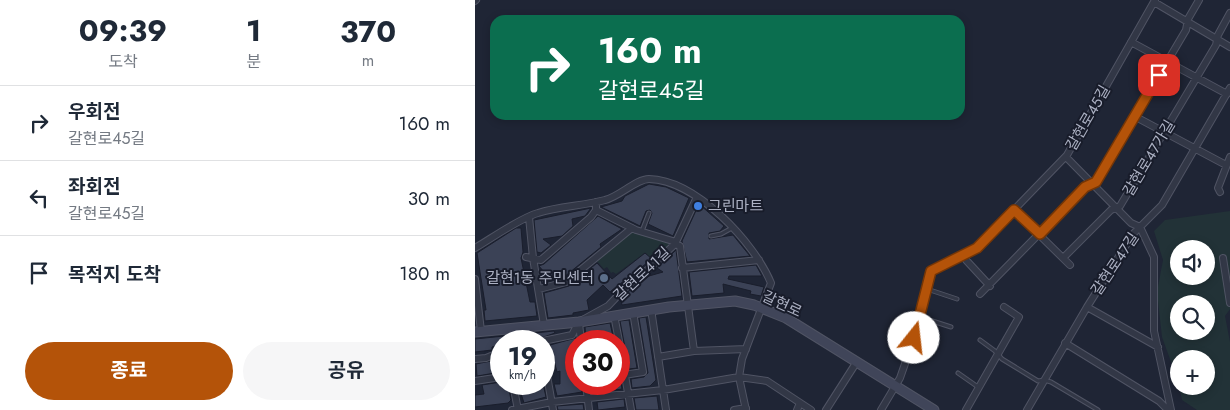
<!DOCTYPE html>
<html lang="ko">
<meta charset="utf-8">
<style>
:root{--surface:#fff;--page:#f6f6f7;--text:#1f2937;--muted:#747a83;--line:#e0e1e3;--accent:#b45309}
body{margin:0;font-family:Jost,"Noto Sans KR",sans-serif;background:var(--page);color:var(--text);height:100vh;display:flex;flex-direction:column;font-size:19px;white-space:nowrap}
*{box-sizing:border-box;margin:0}
p{font-size:16px;color:var(--muted)}
.icon{flex:none;width:28px;height:28px;fill:none;stroke:currentColor;stroke-width:2;stroke-linecap:round;stroke-linejoin:round}
.map{position:relative;flex:1;overflow:hidden}
.drawer{display:flex;flex-direction:column;background:var(--surface);width:475px}
.drawer>*{flex:none}
.guide{position:absolute;left:15px;top:15px;width:475px;height:105px;border-radius:15px;box-shadow:0 2px 8px #0003;background:#0b6e4f;color:#fff;overflow:hidden}
.fabs{position:absolute;left:695px;top:240px;display:grid;gap:10px}
.fabs a{display:grid;place-items:center;width:45px;height:45px;border-radius:50%;background:var(--surface);box-shadow:0 2px 8px #0003;font-size:25px}
.speed{position:absolute;left:15px;top:330px;display:flex;gap:10px;font-size:25px;font-weight:700;text-align:center}
.speed>*{display:grid;place-content:center;width:65px;height:65px;border-radius:50%;background:var(--surface);box-shadow:0 2px 8px #0003;line-height:1}
.speed small{font-size:12px;font-weight:400}
.speed .limit{border:8px solid #d22;background:#fff;color:#111}
.pin{position:absolute;display:grid;place-items:center;width:42px;height:42px;color:#fff;margin:-21px;border-radius:10px;box-shadow:0 2px 8px #0006}
.me{position:absolute;width:55px;margin:-28px;rotate:16deg;stroke-linejoin:round;filter:drop-shadow(0 0 4px #0008)}
.turn{display:flex;align-items:center;gap:18px;height:105px;padding:0 25px;font-size:22px}
.turn .icon{width:65px;height:65px;stroke-width:2.5}
.turn b{display:block;font-size:35px;line-height:42px}
.eta{display:flex;justify-content:space-evenly;align-items:center;height:85px;text-align:center}
.eta b{font-size:30px;font-weight:700;line-height:35px}
.cta{display:flex;gap:10px;margin-top:auto;padding:10px 25px}
.cta a{flex:1;height:58px;border-radius:30px;background:var(--accent);color:#fff;font-size:20px;font-weight:700;line-height:58px;text-align:center}
.cta a+a{background:var(--page);color:var(--text)}
ul{padding:0;list-style:none}
li{display:flex;align-items:center;gap:15px;height:75px;padding:0 25px;border-top:1px solid var(--line)}
li div{flex:1}
li b{display:block;font-size:19px}
li em{font-style:normal}
main{display:flex;flex:1;min-height:0}
.map>svg:first-child{display:block}
</style>
<main>
<section class="drawer">
<div class="eta">
<div><b>09:39</b><p>도착</p></div>
<div><b>1</b><p>분</p></div>
<div><b>370</b><p>m</p></div>
</div>
<ul>
<li><svg class="icon" aria-label="right" viewBox="0 0 24 24"><path d="M7 20v-9h11M14 6l5 5-5 5"/></svg><div><b>우회전</b><p>갈현로45길</p></div><em>160 m</em></li>
<li><svg class="icon" aria-label="left" viewBox="0 0 24 24"><path d="M17 20v-9H6M10 6l-5 5 5 5"/></svg><div><b>좌회전</b><p>갈현로45길</p></div><em>30 m</em></li>
<li><svg class="icon" aria-label="arrive" viewBox="0 0 24 24"><path d="M6 21V4h12l-3 4 3 4H6"/></svg><div><b>목적지 도착</b></div><em>180 m</em></li>
</ul>
<div class="cta"><a>종료</a><a>공유</a></div>
</section>
<div class="map">
<svg width="755" height="410" viewBox="0 0 755 410">
<rect width="100%" height="100%" fill="#1f2535"/>
<!-- green -->
<path fill="#223237" fill-rule="evenodd" d="M755 211V309L750 316 755 342V410H722L707 400 704 386H731V359H704V384L687 337 682 292 688 260 679 231 690 220ZM704 249H731V276H704ZM704 304H731V331H704Z
M157 228 187 238 194 244 177 260 170 253 141 274 138 272 136 273 132 267 129 269 121 260Z"/>
<!-- building -->
<path fill="#3b4256" stroke="#1a1e2c" d="M174 184 191 187 214 198 198 236 173 224 177 213 175 210 171 211 165 226 126 207 147 201 150 196Z
M224 204 249 226 245 231 234 233V239L258 235 275 256 212 262 207 241Z
M116 208 110 216 97 219 98 226 87 236 68 239 76 245 66 253 62 252 59 220Z
M123 216 147 229 125 244 126 247 89 277 67 283 66 273 69 272 64 266 69 264Z
M41 228H46L48 252 46 258 55 302H60L62 316 10 321 9 310H11L2 253Z
M201 250 207 296 147 305 146 300 156 289 174 276 188 272 182 268Z
M170 253 177 259 135 292 128 285 112 300 114 310 98 313V315L73 318 69 293 94 286 122 263 137 279Z
M281 265 287 276H254L253 279 289 287 286 296 275 294 276 291 248 284 249 293 217 296 214 272Z
M171 317 181 380 175 386 157 388 156 379 169 377 173 373 164 318Z
M154 320 162 368 154 369 145 321Z
M135 323 139 341H111L110 327Z
M79 331 80 333 63 339 26 341V345L17 347V350L0 352V339Z
M101 338V384H106L107 392 82 396 79 384H85V371L82 372 75 345Z
M26 359V372L2 376 1 364Z
M144 369 147 389 117 393 116 384H144Z
M26 382 33 384 36 400 33 403 0 407V395L9 394 7 385Z
M43 384H68L71 397 49 403Z
M182 396 184 410H161L159 398Z
M149 399 150 407 123 410 122 402Z
M108 404 109 410H83L82 406Z"/>
<g fill="none" stroke-linecap="round" stroke-linejoin="round">
<defs>
<path id="lane" d="M167 231 174 213
M236 236 246 234 257 228
M452 289 482 299
M445 317 476 327
M505 340 520 351 527 359 563 381 569 380 576 382 623 410
M483 373 503 387"/>
<path id="street" d="M0 1 1 0
M679 2 755 47
M656 42 752 94
M659 116 751 165
M591 157 656 223 665 227 679 257V331L696 410
M745 192 743 188 755 157
M121 210 161 230 201 242
M539 210 595 265
M54 217 58 258 69 325
M200 244 205 246 219 351
M0 248C17 238 45 218 63 213 84 206 108 206 130 200 144 197 161 179 174 179 221 180 279 242 296 283L267 359 264 377 271 410
M490 255 491 260 515 286
M51 257 66 260 116 217 121 210V202
M588 258 636 210 645 206 741 45 743 35 755 13
M748 258 755 303
M207 268 284 260
M0 279 6 331
M64 289 91 282 157 228
M505 294 610 187 621 182 711 30 713 19 724 0
M612 307 683 347
M176 309 191 410
M139 315 144 341
M104 323 106 341
M68 341 97 335 104 322 133 306 153 285 167 275 200 244 222 197
M70 341 69 358 78 410
M144 341 156 410
M590 343 684 401 693 410
M183 357 219 351 271 349
M0 359 11 358 26 352
M149 375 168 372 158 312
M0 381 26 377
M38 384 43 410
M111 384 114 410
M37 410 77 402 188 390 264 377 292 381 336 410
M259 410 271 408
M322 410 325 403
M351 410 381 363
M406 410 425 378 432 358 456 271 502 248 592 155 680 0
M491 410 544 317 529 307
M552 410 612 307 658 234 687 205 755 88"/>
<path id="secondary" d="M0 332 104 322 194 307 260 301 279 305 311 318 459 410"/>
</defs>
<!-- lane casing -->
<use href="#lane" stroke="#505464" stroke-width="5"/>
<!-- street casing -->
<use href="#street" stroke="#505464" stroke-width="8"/>
<!-- secondary casing -->
<use href="#secondary" stroke="#505464" stroke-width="11"/>
<!-- lane -->
<use href="#lane" stroke="#323746" stroke-width="3"/>
<!-- street -->
<use href="#street" stroke="#323746" stroke-width="6"/>
<!-- secondary -->
<use href="#secondary" stroke="#404559" stroke-width="9"/>
</g>
<g fill="none" stroke-linecap="round" stroke-linejoin="round">
<defs>
<path id="route" d="M439 338 456 271 502 248 539 210 565 234 610 187 621 182 684 75"/>
</defs>
<!-- route casing -->
<use href="#route" stroke="#753606" stroke-width="12"/>
<!-- route -->
<use href="#route" stroke="#b45309" stroke-width="9"/>
</g>
<!-- markers -->
<circle fill="#3f7fe0" stroke="#181c2a" stroke-width="2" cx="223" cy="206" r="5"/>
<circle fill="#5c6f8a" stroke="#181c2a" stroke-width="2" cx="129" cy="278" r="5"/>
<g text-anchor="middle" stroke-width="4" stroke-linejoin="round" paint-order="stroke">
<!-- street labels -->
<g font-size="15" fill="#acb1c3" stroke="#181c2a">
<text transform="translate(613 118) rotate(-60)" y="5">갈현로45길</text>
<text transform="translate(674 158) rotate(-59)" y="5">갈현로47가길</text>
<text transform="translate(640 264) rotate(-56)" y="5">갈현로47길</text>
<text transform="translate(167 274) rotate(-43)" y="5">갈현로41길</text>
<text transform="translate(307 304) rotate(25)" y="5">갈현로</text>
</g>
<!-- poi labels -->
<g font-size="15" fill="#acb1c3" stroke="#181c2a" text-anchor="start">
<text x="233" y="211">그린마트</text>
<text x="119" y="283" text-anchor="end">갈현1동 주민센터</text>
</g>
</g>
</svg>
<div class="fabs">
<a><svg class="icon" aria-label="sound" viewBox="0 0 24 24"><path d="M4 9h4l5-4v14l-5-4H4zM17 9q2 3 0 6"/></svg></a>
<a><svg class="icon" aria-label="search" viewBox="0 0 24 24"><circle cx="10" cy="10" r="6"/><path d="M15 15l6 6"/></svg></a>
<a>+</a>
</div>
<div class="speed"><div>19<small>km/h</small></div><div class="limit">30</div></div>
<div class="pin" style="left:684px;top:75px;background:#d93025"><svg class="icon" aria-label="arrive" viewBox="0 0 24 24"><path d="M6 21V4h12l-3 4 3 4H6"/></svg></div>
<svg class="me" style="left:439px;top:338px" viewBox="-20 -20 40 40"><circle r="19" fill="#fff"/><path d="M0-13L10 11 0 6-10 11z" fill="#b45309"/></svg>
<div class="guide">
<div class="turn"><svg class="icon" aria-label="right" viewBox="0 0 24 24"><path d="M7 20v-9h11M14 6l5 5-5 5"/></svg><div><b>160 m</b>갈현로45길</div></div>
</div>
</div>
</main>
